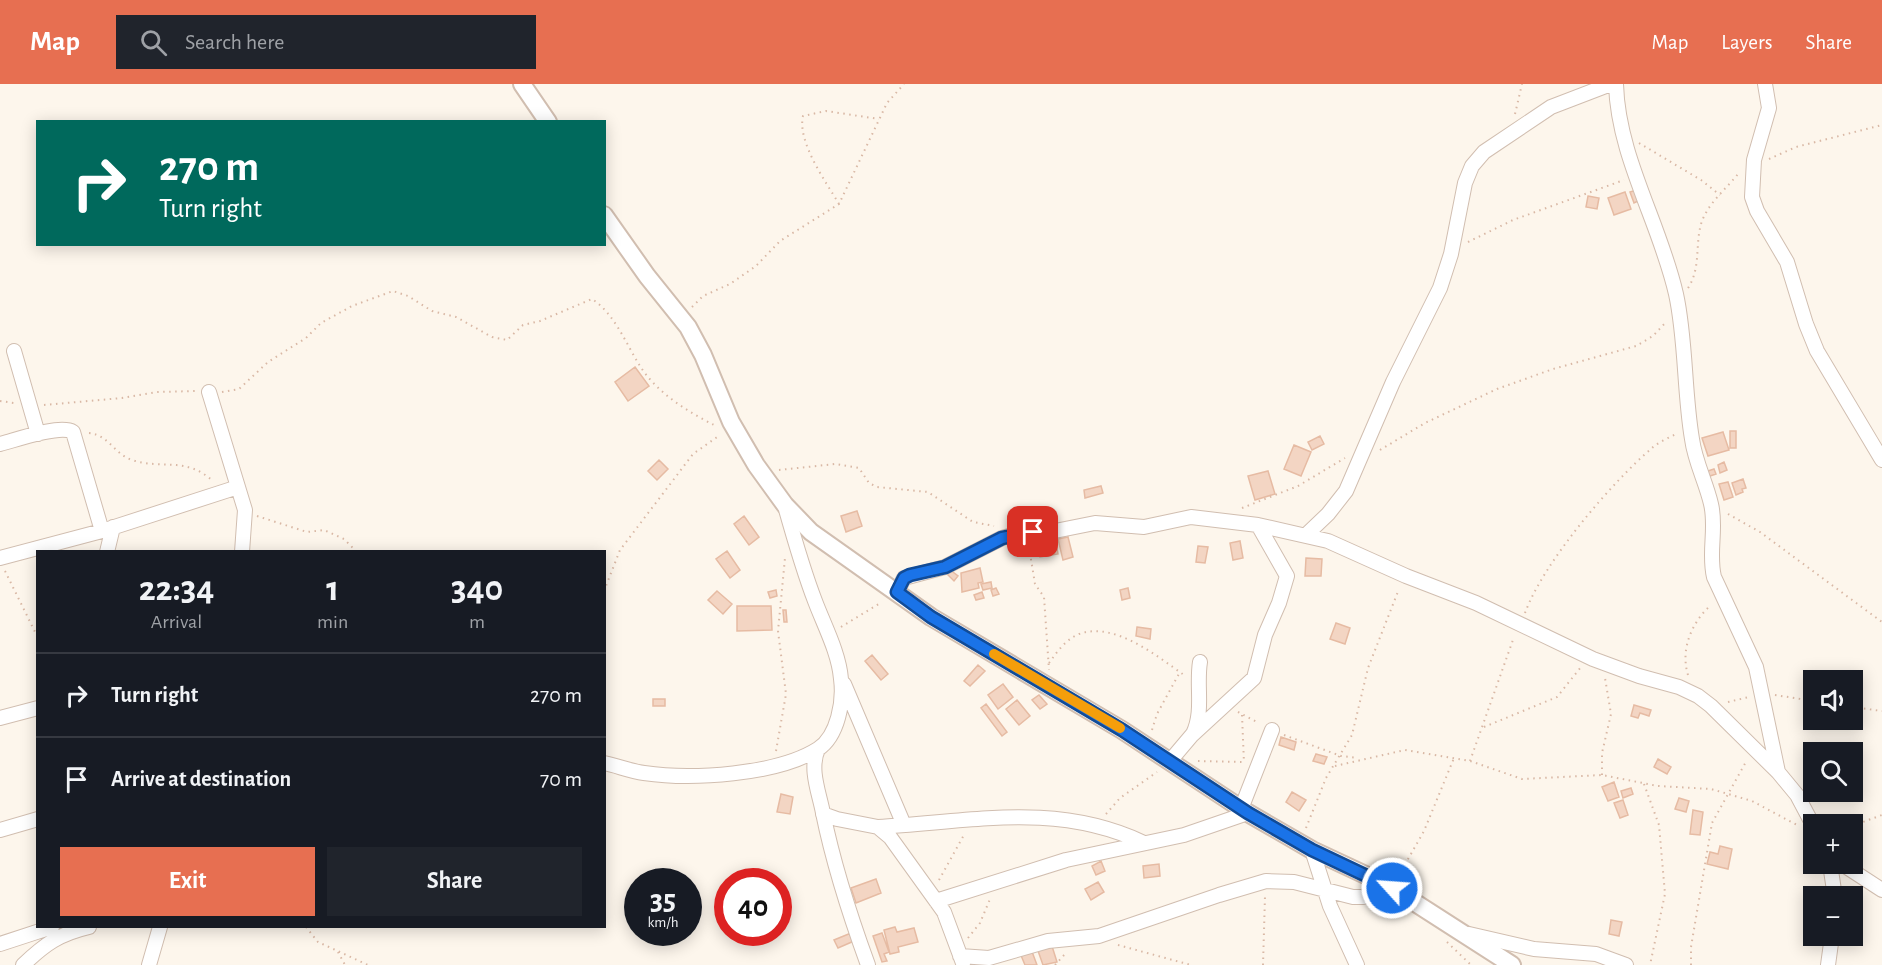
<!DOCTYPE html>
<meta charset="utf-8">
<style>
:root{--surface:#171b24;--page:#20242c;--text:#f1f3f6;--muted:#9ea1a6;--line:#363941;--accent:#e76f51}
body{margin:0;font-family:"Alegreya Sans",sans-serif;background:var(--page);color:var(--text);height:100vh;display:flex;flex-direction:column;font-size:22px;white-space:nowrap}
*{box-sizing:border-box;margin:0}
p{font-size:20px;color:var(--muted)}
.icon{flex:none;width:33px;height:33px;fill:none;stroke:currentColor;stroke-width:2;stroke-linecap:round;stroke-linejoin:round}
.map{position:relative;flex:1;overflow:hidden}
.side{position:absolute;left:36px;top:466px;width:570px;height:378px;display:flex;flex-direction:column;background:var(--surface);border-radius:0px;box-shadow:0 3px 15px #0003}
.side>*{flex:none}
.guide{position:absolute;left:36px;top:36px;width:570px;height:126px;border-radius:0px;box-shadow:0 3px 15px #0003;background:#00695c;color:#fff;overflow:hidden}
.controls{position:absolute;left:1803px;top:586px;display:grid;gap:12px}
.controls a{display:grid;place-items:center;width:60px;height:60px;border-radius:0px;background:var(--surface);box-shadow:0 3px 15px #0003;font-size:30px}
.speed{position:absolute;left:624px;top:784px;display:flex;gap:12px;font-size:30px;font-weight:700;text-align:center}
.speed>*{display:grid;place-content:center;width:78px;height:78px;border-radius:50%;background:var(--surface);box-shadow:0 3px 15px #0003;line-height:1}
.speed small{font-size:15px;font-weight:400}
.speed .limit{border:9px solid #d22;background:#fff;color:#111}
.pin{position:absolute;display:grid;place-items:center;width:51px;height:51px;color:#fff;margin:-26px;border-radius:12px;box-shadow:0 3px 9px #0006}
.me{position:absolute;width:66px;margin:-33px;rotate:296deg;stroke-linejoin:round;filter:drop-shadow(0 0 4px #0008)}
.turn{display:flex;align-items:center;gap:21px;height:126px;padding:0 24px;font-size:27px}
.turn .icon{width:78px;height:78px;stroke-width:2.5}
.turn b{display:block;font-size:42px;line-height:51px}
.eta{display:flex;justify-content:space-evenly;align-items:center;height:102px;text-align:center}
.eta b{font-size:36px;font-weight:700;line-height:42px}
.cta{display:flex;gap:12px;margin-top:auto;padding:12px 24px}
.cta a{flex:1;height:69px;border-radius:0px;background:var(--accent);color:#fff;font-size:24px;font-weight:700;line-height:69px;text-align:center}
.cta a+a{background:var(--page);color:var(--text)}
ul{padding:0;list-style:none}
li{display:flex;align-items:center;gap:18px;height:84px;padding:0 24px;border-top:2px solid var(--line)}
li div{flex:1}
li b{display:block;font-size:22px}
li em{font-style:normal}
header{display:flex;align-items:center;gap:36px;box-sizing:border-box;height:84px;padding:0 30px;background:var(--accent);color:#fff}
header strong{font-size:28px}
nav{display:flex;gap:33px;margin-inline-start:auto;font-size:21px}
.search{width:420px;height:54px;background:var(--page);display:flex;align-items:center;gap:15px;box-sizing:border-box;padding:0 21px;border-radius:0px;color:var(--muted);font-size:22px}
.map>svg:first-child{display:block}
</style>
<header>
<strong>Map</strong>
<div class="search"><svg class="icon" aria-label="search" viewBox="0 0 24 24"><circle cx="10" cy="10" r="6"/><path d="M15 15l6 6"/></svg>Search here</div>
<nav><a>Map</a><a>Layers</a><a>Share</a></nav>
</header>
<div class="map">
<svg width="1882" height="881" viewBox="0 0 1882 881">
<rect width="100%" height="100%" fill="#fdf6ec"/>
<!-- building -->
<path fill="#f3d5c3" stroke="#e6bba3" stroke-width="1.5" d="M1637 106 1640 116 1634 119 1630 108Z
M1625 108 1631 125 1614 131 1608 114Z
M1588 112 1599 114 1597 125 1586 123Z
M635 283 649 302 628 317 615 298Z
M1730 347H1736V364H1730Z
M1723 348 1729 366 1708 372 1702 354Z
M1320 352 1324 360 1312 366 1308 358Z
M1294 361 1311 368 1301 392 1284 385Z
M659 376 668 385 657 396 648 387Z
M1724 378 1727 386 1720 389 1718 381Z
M1714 385 1716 390 1707 393 1705 388Z
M1268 387 1275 410 1255 416 1248 392Z
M1743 395 1746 404 1742 405 1743 408 1736 411 1732 399Z
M1728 398 1733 413 1724 416 1719 400Z
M1101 402 1103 409 1085 414 1084 406Z
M857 427 862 442 846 448 841 432Z
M744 432 759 453 749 461 734 440Z
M1068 453 1073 473 1063 476 1058 455Z
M1055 454 1058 470 1040 473 1038 457Z
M1240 457 1243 474 1233 476 1230 459Z
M1198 462 1208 463 1205 479 1196 478Z
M727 467 740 486 730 494 716 475Z
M1306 474 1322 475 1321 492H1305Z
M980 484 983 498 978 499 979 504 962 508 961 489Z
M949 485 958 492 954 497 946 489Z
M991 498 992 504 983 506 981 500Z
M996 504 999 510 993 512 991 506Z
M1128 504 1130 514 1122 516 1120 506Z
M776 506 777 512 770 514 768 508Z
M717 507 732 520 723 530 708 516Z
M982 508 984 514 976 516 974 511Z
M737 522H771L772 546 737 547Z
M783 526H786L787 538H784Z
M1336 539 1350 544 1345 560 1330 555Z
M1137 543 1151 545 1150 555 1136 552Z
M872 571 888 590 881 596 865 577Z
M978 581 985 587 970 602 964 597Z
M1003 600 1013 613 998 625 988 611Z
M1039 611 1047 620 1040 625 1032 616Z
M653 615H665V622H653Z
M1017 616 1030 632 1019 641 1006 625Z
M986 620 1007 648 1002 652 981 624Z
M1634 621 1651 626 1649 632 1640 629 1638 634 1631 632Z
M1281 653 1296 658 1294 666 1279 661Z
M1316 670 1327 673 1324 680 1313 677Z
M1658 675 1671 683 1667 690 1654 683Z
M1614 698 1619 713 1608 717 1602 703Z
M1631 704 1633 710 1623 714 1621 707Z
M1292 708 1306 716 1299 727 1286 718Z
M781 710 793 713 790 730 777 728Z
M1679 714 1689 717 1686 728 1675 725Z
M1623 716 1628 731 1620 734 1614 719Z
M1693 726 1703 728 1700 751 1690 750Z
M1720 762 1732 765 1728 785 1707 780 1710 768 1718 770Z
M1101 777 1105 787 1096 791 1092 782Z
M1159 780 1160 792 1144 794 1143 782Z
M876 795 881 809 856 819 851 804Z
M1098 798 1104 808 1091 816 1085 805Z
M1611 836 1622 838 1619 852 1609 850Z
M895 843 897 848 914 844 918 858 898 863 899 868 890 870 884 846Z
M851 849 854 857 838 864 834 856Z
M882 849 889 868 884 870 887 877 882 878 873 852Z
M1051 859 1057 878 1043 881 1037 864Z
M1031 865 1037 881H1025L1020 869Z"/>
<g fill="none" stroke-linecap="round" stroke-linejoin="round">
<defs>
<path id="minor" d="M1616 0C1618 73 1660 139 1676 210 1686 255 1684 308 1692 355 1695 378 1706 398 1711 420 1717 444 1708 469 1714 493L1756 583 1778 688
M1765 0 1769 24 1754 76 1752 113 1757 127 1787 178 1806 240 1817 267 1882 376
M14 267 38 350
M209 308 245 426 242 468
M0 360C16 356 60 340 73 348L102 447
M1306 451 1328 430 1346 407 1393 298 1440 204 1451 170 1465 99 1472 82 1484 68 1551 23 1611 0
M107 468 113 443
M0 474 102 447 238 403
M897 508 904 494 945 483 1002 454 1020 449 1055 447 1095 439 1144 443 1191 433 1258 441 1328 457 1406 492 1476 519 1593 575 1639 592 1679 603 1698 612 1711 622 1778 688 1797 711 1814 743
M844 600 904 741
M0 634 38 624
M1193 650C1204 627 1196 602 1200 578
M818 665C809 685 819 708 823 729 834 783 849 829 868 881
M1170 677 1192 651 1254 594 1265 551 1279 519 1287 492 1258 441
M604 679C618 682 630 687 644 689 691 696 777 691 818 665 838 652 844 617 841 595 839 569 824 541 815 517 803 486 794 454 785 422
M1241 725 1272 646
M823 730 837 735 878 743 890 753 944 828 963 879
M878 743C970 738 1056 717 1144 759
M0 746 38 735
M1312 766 1330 822 1357 881
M1830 780 1835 813
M1842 780 1882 806
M936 817 1066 776 1184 751 1248 729
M1469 850 1534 865 1596 870 1626 881
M0 860 52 843
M960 872 989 874 1048 857 1099 852 1219 811 1266 797 1294 798 1353 813H1363L1389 802
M23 881C45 860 59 850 89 843
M149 881 160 843
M1828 881 1832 852"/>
<path id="tertiary" d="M522 0 548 38
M604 131 647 192 688 243 703 271 731 338 756 381 785 421 811 448 931 533 1122 646 1248 729 1312 766 1389 802 1512 881"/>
</defs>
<!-- minor casing -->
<use href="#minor" stroke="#d1beb0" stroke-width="16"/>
<!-- tertiary casing -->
<use href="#tertiary" stroke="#d1beb0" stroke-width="20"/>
<!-- path -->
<path stroke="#d9b8a5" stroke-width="2" stroke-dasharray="1.5 4.5" stroke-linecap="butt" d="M1515 30 1522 0
M1639 59 1701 96 1720 111
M1769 75 1796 63 1882 41
M839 120C826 98 797 58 803 32L826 27 879 35
M1468 158 1513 136 1624 96
M1688 204C1701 184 1695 162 1701 140 1707 120 1726 105 1738 90
M692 223 703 212 730 200 756 182 780 157 839 120 887 19 904 0
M222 308 239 305 268 278 306 254 321 239 352 222 393 207 408 212 432 227 456 233 492 253 507 256 523 241 540 237 592 215C615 230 626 260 640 282 657 309 688 328 716 342
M0 317 14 319
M44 321 122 314 157 308 196 307
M89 349C109 351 114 370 132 376 163 386 185 372 213 397
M1380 366 1425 339 1497 305 1553 285 1636 262 1653 252 1667 237
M779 386 835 380 859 384 869 399 877 403 928 408 973 438 994 442
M1242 424 1298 402 1345 374
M1728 430 1760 448 1882 538
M257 432 307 448 324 446 344 455 357 468
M1029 463 1035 500 1044 513 1049 586
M5 487 38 554
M604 507 620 466 693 370 720 351
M1525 529C1543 479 1611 399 1652 364 1659 358 1668 354 1676 350
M841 543 882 518
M1049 579C1057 568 1065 556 1079 550 1114 537 1157 572 1184 591
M1688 591C1680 565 1692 538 1711 521
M1775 611 1814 617
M1728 618 1749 613
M1852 623 1882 627
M1238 628 1259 639
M1242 631 1244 679
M1484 643 1557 613 1581 583
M1152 646 1157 630 1180 588
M1284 651 1341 672 1358 674
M776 667 786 610 778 547 785 474
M1198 677 1243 678
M1470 677 1514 553
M1335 682 1405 666 1470 677 1522 695 1602 691 1658 702 1711 705 1752 717 1797 741
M1602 691V669L1611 630 1605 594
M1644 700 1659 741 1665 810 1650 881
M1106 730 1120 714 1157 688
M1852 742 1882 731
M1306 744 1326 694 1352 651 1368 584 1399 505
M1399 791 1424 747 1454 674
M939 796 965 749
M1382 821 1402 829
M306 843 318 858 368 881
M968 854 980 839 990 815
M1447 858 1471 881
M1118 861 1191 881
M338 868 345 881
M1055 881 1065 870
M1263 881 1265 812
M1691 881V863L1712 739 1747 676"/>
<!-- minor -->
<use href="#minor" stroke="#fff" stroke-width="14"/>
<!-- tertiary -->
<use href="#tertiary" stroke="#fff" stroke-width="16"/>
</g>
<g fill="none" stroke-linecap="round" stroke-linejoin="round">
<defs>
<path id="route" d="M1033 448 1002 454 945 483 910 491 904 494 897 508 931 533 1122 646 1248 729 1312 766 1392 804"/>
</defs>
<!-- route casing -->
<use href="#route" stroke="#114b97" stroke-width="15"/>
<!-- route -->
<use href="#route" stroke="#1a73e8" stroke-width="10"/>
<!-- slow -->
<path stroke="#f59e0b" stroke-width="10" d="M994 570 1120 644"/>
</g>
</svg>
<div class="controls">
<a><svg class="icon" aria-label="sound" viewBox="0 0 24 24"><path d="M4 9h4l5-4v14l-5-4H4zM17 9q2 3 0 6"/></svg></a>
<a><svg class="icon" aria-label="search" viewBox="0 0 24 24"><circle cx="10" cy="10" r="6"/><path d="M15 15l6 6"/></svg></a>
<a>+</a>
<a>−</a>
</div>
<div class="speed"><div>35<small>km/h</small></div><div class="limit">40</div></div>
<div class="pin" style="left:1033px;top:448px;background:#d93025"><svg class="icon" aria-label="arrive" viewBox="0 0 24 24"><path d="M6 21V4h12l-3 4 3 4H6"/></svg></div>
<svg class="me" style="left:1392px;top:804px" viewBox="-20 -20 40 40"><circle r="17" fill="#1a73e8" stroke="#fff" stroke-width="3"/><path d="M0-11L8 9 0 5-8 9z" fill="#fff"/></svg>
<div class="guide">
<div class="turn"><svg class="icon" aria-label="right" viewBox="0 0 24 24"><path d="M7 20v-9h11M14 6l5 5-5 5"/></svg><div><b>270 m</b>Turn right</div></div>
</div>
<section class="side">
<div class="eta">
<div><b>22:34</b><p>Arrival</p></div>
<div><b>1</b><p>min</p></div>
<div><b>340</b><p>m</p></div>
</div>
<ul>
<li><svg class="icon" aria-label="right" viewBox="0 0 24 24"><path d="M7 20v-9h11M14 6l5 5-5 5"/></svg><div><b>Turn right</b></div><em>270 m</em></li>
<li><svg class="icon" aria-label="arrive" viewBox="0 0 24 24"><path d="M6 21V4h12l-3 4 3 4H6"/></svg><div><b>Arrive at destination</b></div><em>70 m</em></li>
</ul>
<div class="cta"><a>Exit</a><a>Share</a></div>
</section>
</div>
